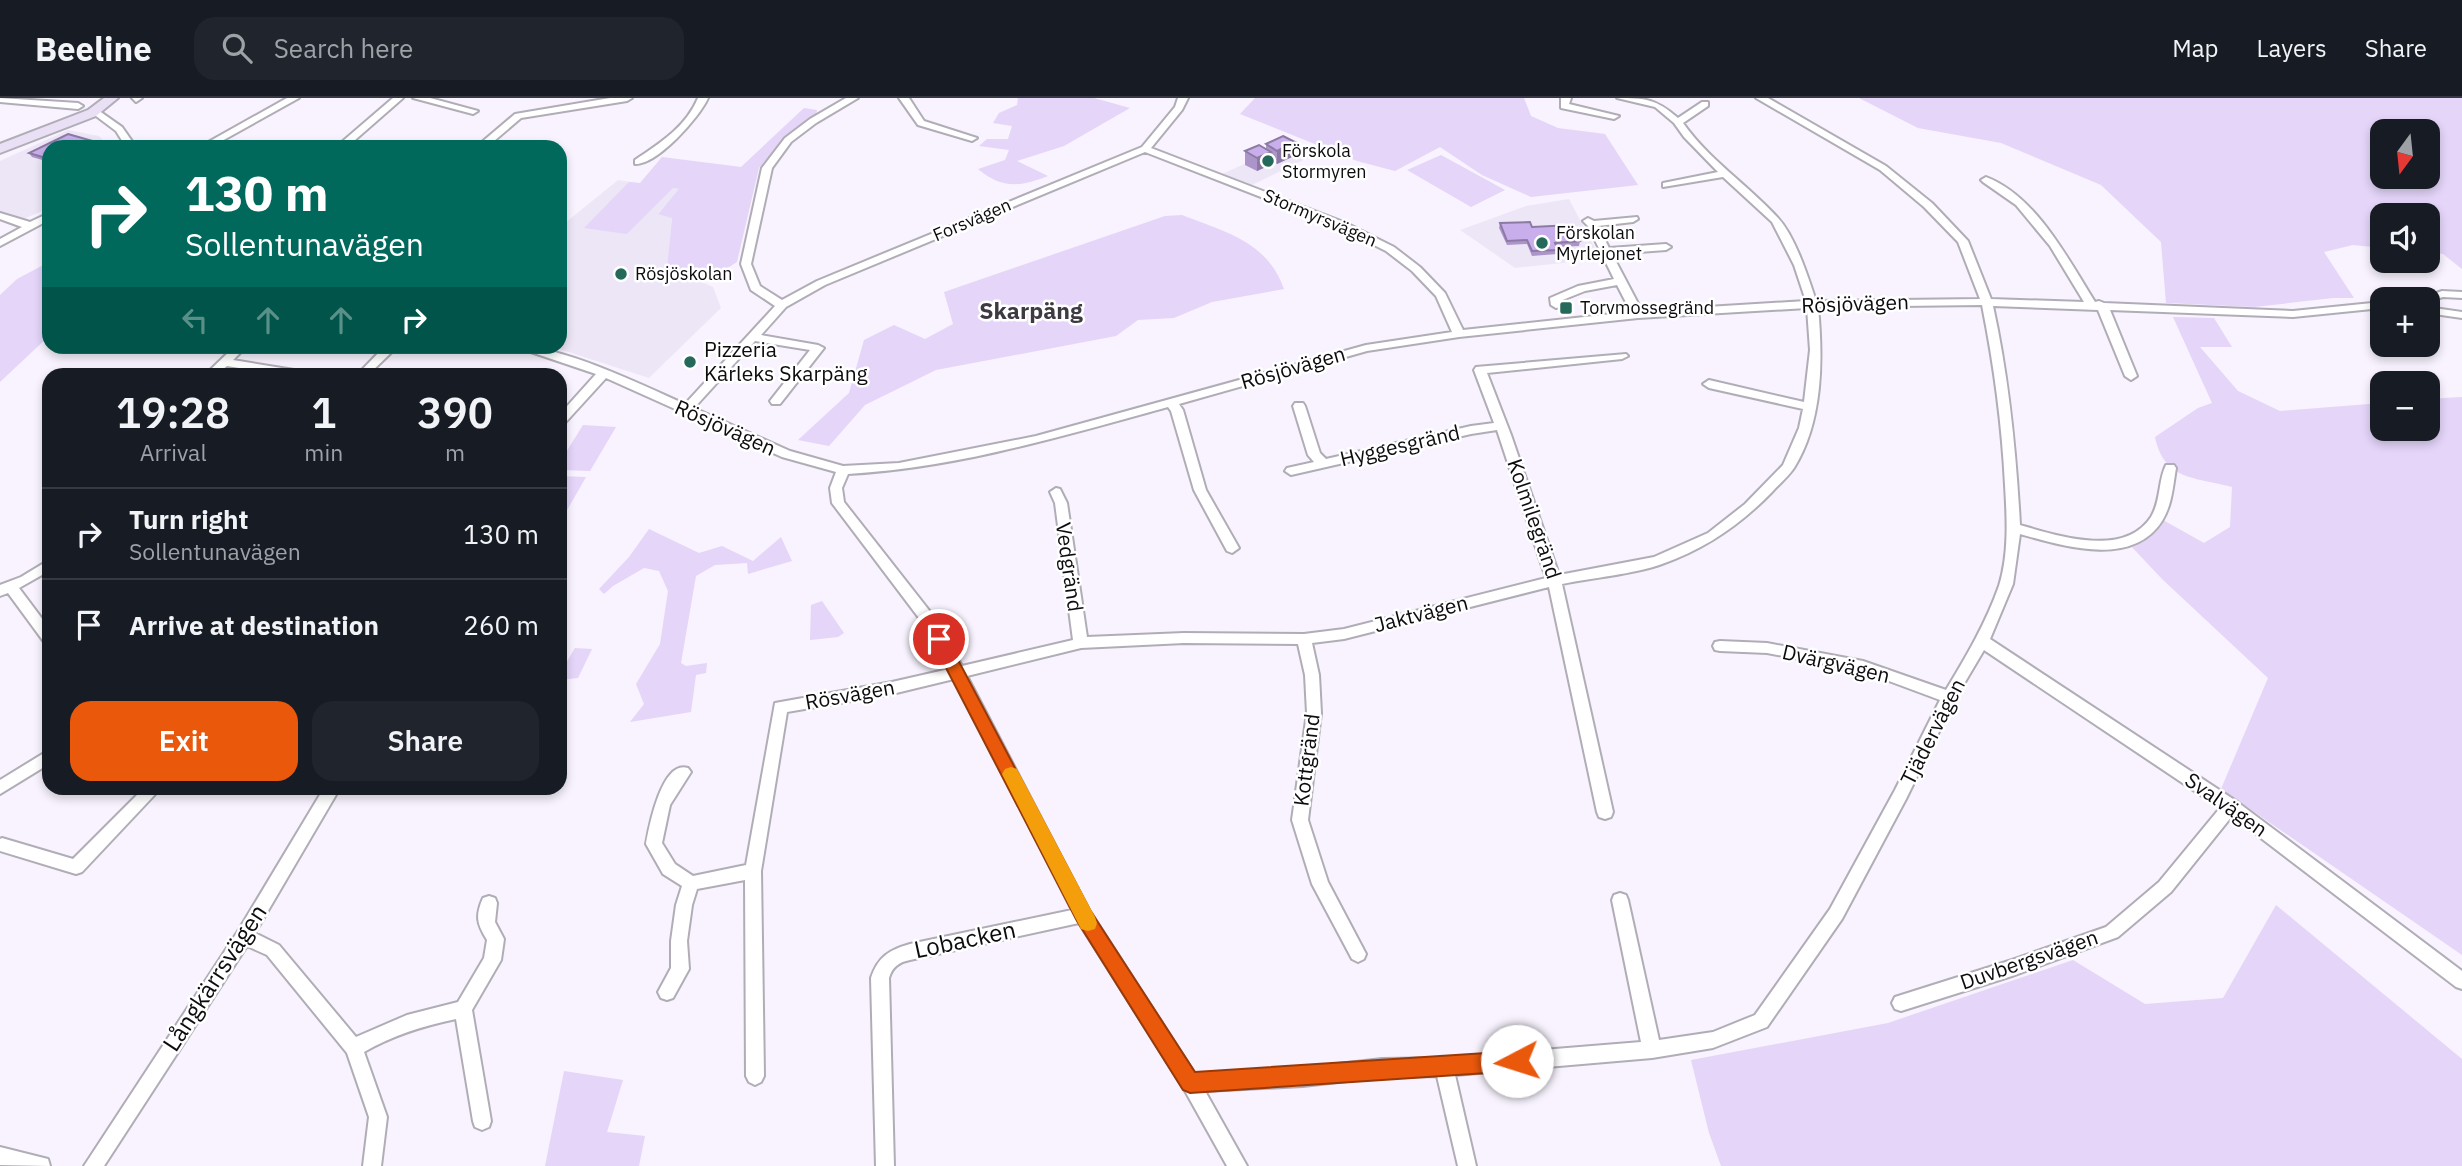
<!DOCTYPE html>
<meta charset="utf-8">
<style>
:root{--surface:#171b24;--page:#20242c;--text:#f1f3f6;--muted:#9ea1a6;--line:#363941;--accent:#ea580c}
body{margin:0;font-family:"IBM Plex Sans",sans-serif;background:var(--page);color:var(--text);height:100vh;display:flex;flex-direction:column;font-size:26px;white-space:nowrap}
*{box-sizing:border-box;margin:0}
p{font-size:23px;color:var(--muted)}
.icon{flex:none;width:38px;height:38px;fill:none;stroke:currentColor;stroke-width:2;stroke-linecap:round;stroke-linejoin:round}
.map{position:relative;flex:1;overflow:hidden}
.details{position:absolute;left:42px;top:270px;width:525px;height:427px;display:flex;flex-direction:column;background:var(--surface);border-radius:21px;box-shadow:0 4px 10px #0003}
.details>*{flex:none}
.hud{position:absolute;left:42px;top:42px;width:525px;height:214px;border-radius:21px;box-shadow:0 4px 10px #0003;background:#00695c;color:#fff;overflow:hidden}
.needle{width:46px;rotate:195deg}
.tools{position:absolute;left:2370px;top:21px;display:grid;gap:14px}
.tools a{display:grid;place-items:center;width:70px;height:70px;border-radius:14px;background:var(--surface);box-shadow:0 4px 10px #0003;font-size:35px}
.pin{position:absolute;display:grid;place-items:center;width:60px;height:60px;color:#fff;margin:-30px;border:4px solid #fff;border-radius:50%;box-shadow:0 2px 7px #0007}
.me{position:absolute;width:77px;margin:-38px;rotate:265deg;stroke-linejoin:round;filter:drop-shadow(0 0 5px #0008)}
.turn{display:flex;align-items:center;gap:24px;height:147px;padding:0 28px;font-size:32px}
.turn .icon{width:91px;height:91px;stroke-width:2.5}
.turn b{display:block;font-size:49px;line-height:60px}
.lanes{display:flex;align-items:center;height:66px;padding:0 28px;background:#0003;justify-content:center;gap:35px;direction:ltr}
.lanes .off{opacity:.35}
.eta{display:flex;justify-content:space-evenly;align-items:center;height:119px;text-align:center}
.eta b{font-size:42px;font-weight:600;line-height:49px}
.button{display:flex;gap:14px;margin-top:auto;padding:14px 28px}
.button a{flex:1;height:80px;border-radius:21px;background:var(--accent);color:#fff;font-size:28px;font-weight:600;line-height:80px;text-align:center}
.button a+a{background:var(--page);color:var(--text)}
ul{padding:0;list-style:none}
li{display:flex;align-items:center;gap:21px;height:91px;padding:0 28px;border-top:2px solid var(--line)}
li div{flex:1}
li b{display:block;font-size:26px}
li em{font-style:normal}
header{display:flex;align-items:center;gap:42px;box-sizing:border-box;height:98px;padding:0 35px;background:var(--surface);border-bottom:2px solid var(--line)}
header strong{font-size:33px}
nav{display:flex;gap:38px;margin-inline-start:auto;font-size:24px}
.search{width:490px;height:63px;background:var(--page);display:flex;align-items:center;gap:18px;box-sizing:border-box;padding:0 24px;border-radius:21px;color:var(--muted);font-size:26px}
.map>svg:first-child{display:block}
</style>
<header>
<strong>Beeline</strong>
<div class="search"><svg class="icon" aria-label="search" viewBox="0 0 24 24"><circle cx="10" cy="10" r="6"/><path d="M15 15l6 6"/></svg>Search here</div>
<nav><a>Map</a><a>Layers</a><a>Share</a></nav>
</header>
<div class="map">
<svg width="2462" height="1068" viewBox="0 0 2462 1068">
<rect width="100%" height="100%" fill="#f8f3fe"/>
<!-- built -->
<path fill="#ede6f7" d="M68 32 99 38 109 49H49V110L21 122 0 115V63Z
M1294 44 1320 54 1252 87 1222 76Z
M618 82 680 91 658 115 672 119 667 169 713 189 721 210 649 280 553 249 560 248V129Z
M1569 101 1601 161 1515 170 1460 132 1526 108Z"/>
<!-- green -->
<path fill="#e4d5f9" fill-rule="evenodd" d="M1018 0H1094L1130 10 1064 48 1017 63 1048 78C1020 89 1002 91 978 71L1005 62 1009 52 979 48 987 41H1008L1012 28 993 25 999 15 1017 7Z
M1255 0H1524L1531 18 1558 30 1605 36 1638 87 1531 99 1482 77 1440 49 1395 73 1357 63 1240 16Z
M1859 0H2462V171L2443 156 2427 154V117H2382V150L2353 147 2324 154 2354 200H2333L2254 209 2166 205 2161 144 2101 87 2001 45 1918 30ZM2382 33H2427V79H2382Z
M804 10 817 12 816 18 779 47 759 70 737 164 718 176 698 183 667 169 672 120 658 116 679 91 673 90 627 136 584 130 629 84 640 85 662 59 741 69Z
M1441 57 1505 92 1471 109 1407 72Z
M1182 117C1225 134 1267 143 1284 191L1212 204 1174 220 1138 222 1116 238 936 272 865 307 829 348 798 342 849 295 864 242 894 227 925 241 953 226 944 194 1165 118Z
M49 164V238L0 284V197L17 181Z
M2173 219 2214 220 2232 249H2200L2238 293 2280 313 2382 305V331H2427V301L2462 299V857L2221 691 2268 580 2162 481 2130 447 2144 443 2163 422 2204 445 2230 429 2232 389C2194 379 2164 382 2155 339L2198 310 2212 305Z
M583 327 616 329 590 373 560 372V364Z
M560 378 586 379 566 414 560 413Z
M649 431 699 455 722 448 753 463 781 439 792 463 748 476 747 465 715 467 696 478 681 565 686 568 707 565 706 575 696 577 691 614 630 624 644 606 636 586 660 546 668 493 659 473 644 470 613 488 604 496 599 491 629 459Z
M822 503 844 535 838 539 810 542 811 507Z
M575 550 592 551 578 580 560 582V575Z
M2276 807 2462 961V1068H1721L1709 1035 1691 962 1888 925 2073 862 2145 906 2223 900Z
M564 973 623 982 607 1034 645 1038 639 1068H545Z"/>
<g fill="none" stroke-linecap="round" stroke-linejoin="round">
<defs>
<path id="street" d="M0 0 78 5 83 8 78 11 0 4Z
M132 0H142L136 4Z
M287 0H299L211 49 203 47Z
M393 0H403L347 49H336Z
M413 0H430L478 13 473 16Z
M610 0H632L627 3 521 20 487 49H476L515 16Z
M698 0H708C699 20 657 67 635 66V62C660 45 686 29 698 0Z
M846 0H858L816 25 791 44 772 70 751 166 760 188 782 202 817 183 1142 49 1175 9 1178 0H1188L1182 12 1151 50 1346 125 1394 149 1420 169 1445 195 1463 232 1631 214 1617 187 1585 193 1560 203V209L1556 210 1551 207 1550 200 1578 188 1614 181 1588 128 1583 123 1588 120 1594 123 1637 119 1638 121 1633 124 1598 128 1609 150 1666 146 1671 149 1666 152 1612 156 1642 213 1806 203 1794 167 1772 124 1723 79 1663 89V85L1718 74 1684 39 1674 25 1655 9 1617 0C1646 0 1656 1 1678 20L1702 4H1708V8L1683 25C1709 62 1748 87 1778 120 1795 138 1808 179 1816 203L1980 201 1958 144 1924 109 1880 72 1756 0H1768L1886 68 1932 105 1968 143 1991 201 2084 204 2050 148 2016 107 1983 84 1981 82 1986 79C2036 98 2068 161 2095 204L2099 203 2104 205 2293 213 2382 204V210L2293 219 2110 212 2137 278 2131 282 2125 278 2098 212 1993 208C2009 281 2016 353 2020 427 2058 438 2124 460 2151 419 2161 403 2158 383 2166 367H2174L2176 370C2173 388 2172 407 2162 423 2132 470 2063 448 2020 436L2013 486 1990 541 2236 703 2462 873V891L2456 889 2232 718 2171 794 2118 839 2012 878 1901 913 1895 911 1892 905 1895 899 2012 862 2106 829 2159 784 2220 710 1984 552 1955 601 1906 701 1842 821 1767 929 1713 950 1652 960 1455 977 1476 1068H1458L1437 978 1382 979 1303 988 1205 993 1247 1068H1227L1184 991 1079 825 910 862C899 864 892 869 889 880L894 1068H876L871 880C878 859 889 852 910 846L1072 812 954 581 892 596 787 614 761 773 764 978 761 984 755 987 749 984 746 978 745 782 697 791 692 807 687 843 689 871 673 900 667 902 661 900 658 894 671 870V843L676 807 682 788 663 776 646 746C649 729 662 661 688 670L691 674 670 707 662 745 675 766 693 778 746 767 775 605 892 584 949 571 925 528 832 405 830 390 836 374 782 359 606 280 564 326 560 327V316L596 276 513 248C564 248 637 285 685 306L775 208 751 192 741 166 762 70 785 40 810 21ZM1145 54 1338 129 1386 153 1412 173 1436 198 1452 234 1366 247 1036 338 899 365 843 368 790 353 694 310 755 243 810 252 770 303 772 306H780L824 250 818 247 761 237 786 209 825 187ZM1982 207C1994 267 2002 326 2005 387 2007 420 2009 456 1999 488 1986 525 1966 559 1946 592L1863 563 1767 545 1720 543 1715 544 1713 548 1715 552 1720 553 1767 555 1862 573 1940 602 1895 692 1830 811 1755 917 1713 934 1659 942 1628 802 1626 797 1620 795 1614 797 1612 802 1641 944 1444 960 1382 961 1303 970 1195 976 1089 812 967 578 1081 550 1184 545 1298 546 1305 577 1307 615 1292 722 1312 786 1352 861 1358 864 1364 861 1366 856 1328 784 1308 722 1321 615 1319 577 1312 545 1344 541 1549 489 1597 714 1599 719 1605 721 1611 719 1613 714 1562 486C1591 480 1635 476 1662 466 1705 451 1740 427 1772 394 1779 386 1788 379 1794 370 1823 323 1823 262 1818 209ZM1807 210 1810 252 1804 304 1709 282 1703 286 1709 290 1803 311 1799 330 1783 367 1745 406 1708 435 1654 459 1559 477 1511 337 1487 275 1622 261 1628 258 1626 256 1476 269 1474 272 1494 325 1471 328 1326 361 1320 355 1305 308 1303 305H1295L1293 308 1308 357 1314 364 1287 370 1285 373 1291 377 1471 336 1497 332 1546 480 1344 531 1304 536 1184 535 1087 539 1067 405 1060 391 1056 390 1050 394 1055 405 1073 542 962 568 935 520 844 404 842 390 848 376C957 370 1063 338 1168 309L1171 313 1194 392 1227 453 1232 455 1239 450 1206 392 1183 312 1179 306 1367 253 1459 239 1638 220Z
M899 0H909L924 23 977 40 972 43 918 27Z
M1561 0H1571L1569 6 1619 18 1614 21 1561 10Z
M95 10 122 29 136 49H126L116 33 92 15 90 13Z
M0 115 30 124 49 115V122L0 148V141L22 129 0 121Z
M2442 193 2462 194V200L2443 199 2427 204V201H2420Z
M2427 209 2462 214V220L2427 215Z
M235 248H247L233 262 294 272 300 276H276L227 268 217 276H206Z
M385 248 397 249 369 276H358Z
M49 462V473L19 490 49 530V545L44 544 8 495 0 498V487L21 479Z
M49 652V666L0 696V682Z
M144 690H161L82 774 76 776 0 753V741L2 740 73 761Z
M324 690H340L255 835 279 847 356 939 407 917 458 904 484 860 487 842C477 826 475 818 483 800L489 798 495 800 497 805 495 824 504 841 501 862 472 912 491 1023 489 1029 482 1032 475 1029 473 1023 456 921C423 928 393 937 364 954L387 1019 381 1068H363L369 1019 347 955 267 857 247 848 104 1068H84L238 833Z
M0 1049 48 1061 50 1068 0 1067Z"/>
<path id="secondary" d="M104 0H118L96 18 0 55V46L88 12Z"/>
</defs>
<!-- street casing -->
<use href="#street" stroke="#b1adb6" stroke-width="4"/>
<!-- secondary casing -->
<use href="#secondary" stroke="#b1adb6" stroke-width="4"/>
<!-- street -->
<use href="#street" fill="#fff" fill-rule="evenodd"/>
<!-- secondary -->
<use href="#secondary" fill="#e9e0f6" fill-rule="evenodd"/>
</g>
<!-- wall -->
<path fill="#ac96c9" d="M68 36 96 44 99 48 49 49V64L32 59 29 55Z
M1266 46 1294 58 1277 66 1270 62V67L1257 73 1245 67V53L1266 51Z
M1500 125 1532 129 1580 143 1579 148 1557 149 1558 152 1557 156 1532 158 1527 146 1507 147 1499 130Z"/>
<!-- shaded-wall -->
<path fill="#8c7aa4" d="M96 44 99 48 85 49Z
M1295 44 1294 58 1277 66V53Z
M1271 54 1270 67 1257 73V60Z"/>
<!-- building -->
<path fill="#c8aeea" stroke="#8c7aa4" stroke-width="2" d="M68 36 96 44 85 49H49V61L29 55Z
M1283 38 1295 44 1277 53 1266 46Z
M1259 47 1271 54 1257 60 1245 53Z
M1530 124 1532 129 1572 127 1580 143 1555 145 1558 152 1532 153 1527 142 1507 143 1500 125Z"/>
<!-- route -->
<path fill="#ea580c" stroke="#983908" stroke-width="2" d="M939 535 947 541 1090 812 1195 974 1517 953 1524 956 1527 963 1524 970 1517 973 1190 995 1183 992 1077 823 931 541Z"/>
<!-- slow -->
<path fill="#f59e0b" d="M1011 669 1017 671 1095 819 1097 825 1095 831 1088 833 1081 831 1002 676 1005 671Z"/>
<!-- markers -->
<g fill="#25695a" stroke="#fff" stroke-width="2.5">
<circle cx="1268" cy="63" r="7"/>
<circle cx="1542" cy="145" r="7"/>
<circle cx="621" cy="176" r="7"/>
<rect x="1559" y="203" width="14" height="14" rx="3.5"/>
<circle cx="690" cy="264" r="7"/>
</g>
<g text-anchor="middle" stroke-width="5" stroke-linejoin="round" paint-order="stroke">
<!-- far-poi labels -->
<g font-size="18" fill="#0c0b0e" stroke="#fff" text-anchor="start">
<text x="1282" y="59">Förskola<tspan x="1282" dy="21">Stormyren</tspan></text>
<text x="1556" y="141">Förskolan<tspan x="1556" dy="21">Myrlejonet</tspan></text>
<text x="635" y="182">Rösjöskolan</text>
<text x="1580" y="216">Torvmossegränd</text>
</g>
<!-- far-street labels -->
<g font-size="18" fill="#0c0b0e" stroke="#fff">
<text transform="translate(1320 120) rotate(23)" y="6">Stormyrsvägen</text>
<text transform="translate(972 122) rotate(-23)" y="6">Forsvägen</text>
</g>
<!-- street labels -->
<g font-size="21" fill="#0c0b0e" stroke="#fff">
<text transform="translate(1855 206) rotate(-2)" y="7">Rösjövägen</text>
<text transform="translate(1293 270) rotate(-16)" y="7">Rösjövägen</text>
<text transform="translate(725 330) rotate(24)" y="7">Rösjövägen</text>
<text transform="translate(1400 348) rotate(-13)" y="7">Hyggesgränd</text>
<text transform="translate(1534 421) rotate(71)" y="7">Kolmilegränd</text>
<text transform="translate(1069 469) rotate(82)" y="7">Vedgränd</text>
<text transform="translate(1421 516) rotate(-14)" y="7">Jaktvägen</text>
<text transform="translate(1836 566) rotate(13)" y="7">Dvärgvägen</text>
<text transform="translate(850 597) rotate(-10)" y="7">Rösvägen</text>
<text transform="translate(1933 634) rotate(-63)" y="7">Tjädervägen</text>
<text transform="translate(1307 662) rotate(-83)" y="7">Kottgränd</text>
<text transform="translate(2226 707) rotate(35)" y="7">Svalvägen</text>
<text transform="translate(2029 862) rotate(-19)" y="7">Duvbergsvägen</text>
</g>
<!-- poi labels -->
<g font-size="21" fill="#0c0b0e" stroke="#fff" text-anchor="start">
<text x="704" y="259">Pizzeria<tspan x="704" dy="24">Kärleks Skarpäng</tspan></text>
</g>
<!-- far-district labels -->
<g font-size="23" font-weight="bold" fill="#3d3a42" stroke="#fff">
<text x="1031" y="221">Skarpäng</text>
</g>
<!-- near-street labels -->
<g font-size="24" fill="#0c0b0e" stroke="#fff">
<text transform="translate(965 842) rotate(-12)" y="8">Lobacken</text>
<text transform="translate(215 880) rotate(-57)" y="8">Långkärrsvägen</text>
</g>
</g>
</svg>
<div class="tools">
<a><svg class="needle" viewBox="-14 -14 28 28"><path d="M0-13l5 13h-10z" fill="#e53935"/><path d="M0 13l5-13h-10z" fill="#9ea1a6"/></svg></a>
<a><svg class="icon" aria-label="sound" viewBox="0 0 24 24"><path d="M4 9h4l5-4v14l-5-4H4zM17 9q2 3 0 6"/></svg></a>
<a>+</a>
<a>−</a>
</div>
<div class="pin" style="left:939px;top:541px;background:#d93025"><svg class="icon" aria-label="arrive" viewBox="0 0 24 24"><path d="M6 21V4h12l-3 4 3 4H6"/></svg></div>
<svg class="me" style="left:1517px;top:963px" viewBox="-20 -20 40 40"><circle r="19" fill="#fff"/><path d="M0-13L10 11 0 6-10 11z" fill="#ea580c"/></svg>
<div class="hud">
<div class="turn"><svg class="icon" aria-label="right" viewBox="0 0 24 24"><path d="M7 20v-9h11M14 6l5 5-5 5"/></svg><div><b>130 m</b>Sollentunavägen</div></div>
<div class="lanes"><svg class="icon off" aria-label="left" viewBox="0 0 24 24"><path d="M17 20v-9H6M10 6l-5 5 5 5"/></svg><svg class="icon off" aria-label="ahead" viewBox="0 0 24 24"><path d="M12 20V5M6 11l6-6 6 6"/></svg><svg class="icon off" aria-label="ahead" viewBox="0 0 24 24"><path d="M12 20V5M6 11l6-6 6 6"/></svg><svg class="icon" aria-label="right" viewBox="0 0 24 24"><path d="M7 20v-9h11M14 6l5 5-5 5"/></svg></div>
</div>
<section class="details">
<div class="eta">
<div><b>19:28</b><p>Arrival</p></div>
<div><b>1</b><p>min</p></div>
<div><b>390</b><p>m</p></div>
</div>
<ul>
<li><svg class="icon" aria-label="right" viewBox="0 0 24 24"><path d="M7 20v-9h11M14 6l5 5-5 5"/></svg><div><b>Turn right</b><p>Sollentunavägen</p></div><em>130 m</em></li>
<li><svg class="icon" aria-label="arrive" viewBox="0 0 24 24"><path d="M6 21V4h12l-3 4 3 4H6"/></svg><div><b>Arrive at destination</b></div><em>260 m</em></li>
</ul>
<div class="button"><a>Exit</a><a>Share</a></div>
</section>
</div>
